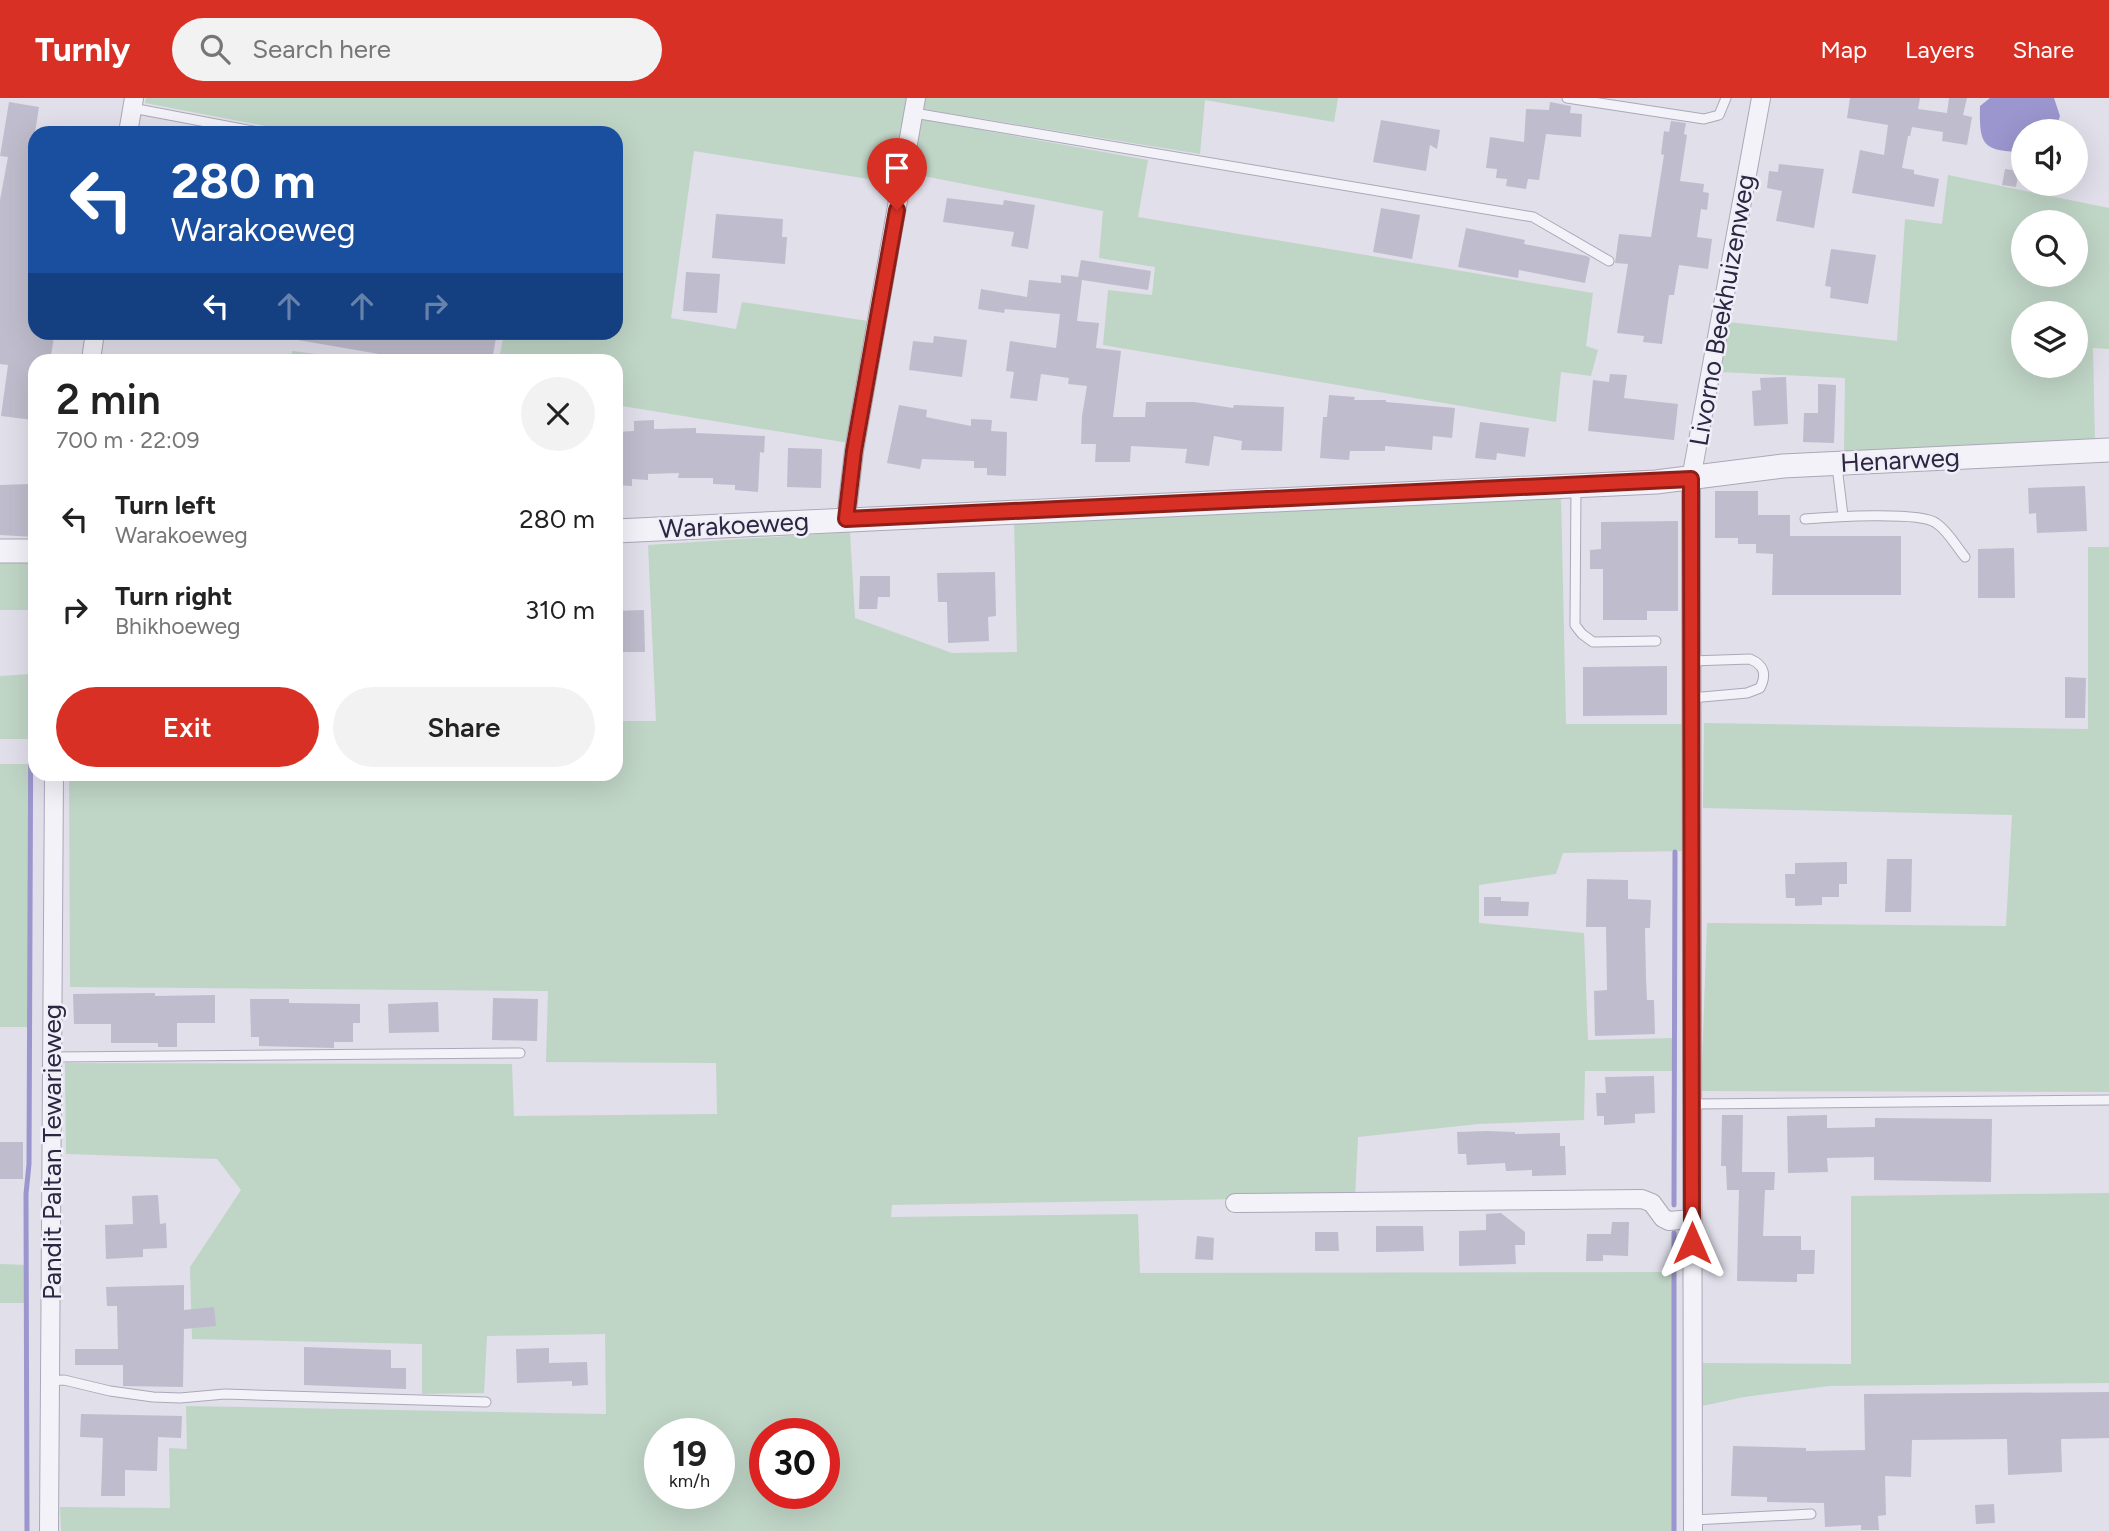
<!DOCTYPE html>
<meta charset="utf-8">
<style>
:root{--surface:#fff;--page:#f2f2f2;--text:#222;--muted:#767676;--accent:#d93025}
body{margin:0;font-family:Figtree,sans-serif;background:var(--page);color:var(--text);height:100vh;display:flex;flex-direction:column;font-size:26px;white-space:nowrap}
*{box-sizing:border-box;margin:0}
p{font-size:23px;color:var(--muted)}
.icon{flex:none;width:38px;height:38px;fill:none;stroke:currentColor;stroke-width:2;stroke-linecap:round;stroke-linejoin:round}
.map{position:relative;flex:1;overflow:hidden}
.panel{position:absolute;left:28px;top:256px;width:595px;height:427px;display:flex;flex-direction:column;background:var(--surface);border-radius:21px;box-shadow:0 7px 28px #0002}
.panel>*{flex:none}
.guide{position:absolute;left:28px;top:28px;width:595px;height:214px;border-radius:21px;box-shadow:0 7px 28px #0002;background:#1a4fa0;color:#fff;overflow:hidden}
.controls{position:absolute;left:2011px;top:21px;display:grid;gap:14px}
.controls a{display:grid;place-items:center;width:77px;height:77px;border-radius:50%;background:var(--surface);box-shadow:0 7px 28px #0002;font-size:35px}
.speed{position:absolute;left:644px;top:1320px;display:flex;gap:14px;font-size:35px;font-weight:700;text-align:center}
.speed>*{display:grid;place-content:center;width:91px;height:91px;border-radius:50%;background:var(--surface);box-shadow:0 7px 28px #0002;line-height:1}
.speed small{font-size:18px;font-weight:400}
.speed .limit{border:10px solid #d22;background:#fff;color:#111}
.pin{position:absolute;display:grid;place-items:center;width:60px;height:60px;color:#fff;margin:-72px -30px;border-radius:50% 50% 50% 0;rotate:-45deg;box-shadow:0 0 7px #0007}
.pin .icon{rotate:45deg}
.me{position:absolute;width:77px;margin:-38px;rotate:0deg;stroke-linejoin:round;filter:drop-shadow(0 0 5px #0008)}
.turn{display:flex;align-items:center;gap:24px;height:147px;padding:0 28px;font-size:32px}
.turn .icon{width:91px;height:91px;stroke-width:2.5}
.turn b{display:block;font-size:49px;line-height:60px}
.lanes{display:flex;align-items:center;height:66px;padding:0 28px;background:#0003;justify-content:center;gap:35px;direction:ltr}
.lanes .off{opacity:.35}
.round{display:grid;place-items:center;flex:none;width:74px;height:74px;border-radius:37px;background:var(--page)}
.summary{display:flex;align-items:center;justify-content:space-between;height:119px;padding:0 28px}
h1{font-size:42px;font-weight:600;line-height:52px}
.primary-button{display:flex;gap:14px;margin-top:auto;padding:14px 28px}
.primary-button a{flex:1;height:80px;border-radius:42px;background:var(--accent);color:#fff;font-size:28px;font-weight:600;line-height:80px;text-align:center}
.primary-button a+a{background:var(--page);color:var(--text)}
ul{padding:0;list-style:none}
li{display:flex;align-items:center;gap:21px;height:91px;padding:0 28px}
li div{flex:1}
li b{display:block;font-size:26px}
li em{font-style:normal}
header{display:flex;align-items:center;gap:42px;box-sizing:border-box;height:98px;padding:0 35px;background:var(--accent);color:#fff}
header strong{font-size:33px}
nav{display:flex;gap:38px;margin-inline-start:auto;font-size:24px}
.search{width:490px;height:63px;background:var(--page);display:flex;align-items:center;gap:18px;box-sizing:border-box;padding:0 24px;border-radius:38px;color:var(--muted);font-size:26px}
.map>svg:first-child{display:block}
</style>
<header>
<strong>Turnly</strong>
<div class="search"><svg class="icon" aria-label="search" viewBox="0 0 24 24"><circle cx="10" cy="10" r="6"/><path d="M15 15l6 6"/></svg>Search here</div>
<nav><a>Map</a><a>Layers</a><a>Share</a></nav>
</header>
<div class="map">
<svg width="2109" height="1433" viewBox="0 0 2109 1433">
<rect width="100%" height="100%" fill="#e1dfea"/>
<!-- green -->
<path fill="#bfd5c6" fill-rule="evenodd" d="M146 0H910L894 85 694 53 671 220 736 231 742 204 868 223 849 345 616 307V262H499L504 235 616 234V35H302L145 5Z
M924 0H1338L1334 24 1205 2 1200 56 922 11Z
M921 21 1148 62 1138 119 1593 195 1586 248 1598 252 1591 278 1561 274 1556 324 1103 247 1108 192 1152 197 1155 169 1099 160 1103 113 913 76Z
M1948 77 2109 110V251L2093 250 2095 345 1844 355 1845 280 1720 274 1728 224 1897 243 1905 121 1942 126ZM2023 124H2076V177H2023ZM2023 215H2076V268H2023Z
M292 253 367 262H291Z
M1561 397 1566 626H1684V753L1563 755 1556 776 1479 787V825L1584 835 1588 942 1675 940V973H1585L1584 1022 1478 1026 1358 1039 1355 1099 892 1107 891 1119 1138 1116 1140 1175 1674 1174V1433H61L60 1409 170 1410 169 1350 187 1351 186 1308 606 1316 605 1236 487 1238 484 1295 422 1296V1246L192 1241 190 1169 241 1092 217 1061 66 1056 65 965 512 966 514 1018 717 1016 716 965 546 964 548 893 70 889 69 676H616V623H656L648 447 850 434 855 520 952 555 1017 554 1014 423ZM660 1335H719V1395H660ZM765 1335H824V1395H765Z
M2088 449H2109V994L1701 993 1707 825 2006 828 2012 717 1703 710 1704 625 2088 631Z
M24 460 35 467V512H0V461Z
M31 576V641H0V578Z
M0 666H31L30 929H0Z
M2109 1095V1285L1829 1288 1744 1299 1702 1308 1703 1265 1851 1266V1098Z
M0 1166 27 1167V1205H0Z"/>
<!-- water -->
<path fill="#9b96ce" d="M1990 0H2054L2060 18 2055 33H2023V54C1983 53 1979 48 1980 8Z"/>
<g fill="none" stroke-linecap="round" stroke-linejoin="round">
<!-- stream -->
<path stroke="#9b96ce" stroke-width="5" d="M1674 1107 1675 754
M27 1433 26 1096 29 1066 31 576
M1674 1433V1135"/>
</g>
<!-- building -->
<path fill="#bfbccd" d="M1850 0H1920L1918 11 1947 15 1949 0H1967L1963 17 1972 19 1967 47 1942 43 1943 34 1912 29 1910 38H1908L1902 70 1914 72V76L1939 81 1934 109 1852 95 1860 52 1884 57 1888 27 1847 20Z
M9 4 39 9 35 35V180L32 200H35V234H55L50 262H35L33 322 1 318 8 267 0 266V102L8 59 0 58Z
M1550 4 1571 8 1570 15 1582 16 1581 39 1546 36 1539 82 1528 81 1526 91 1506 88 1507 81 1496 80 1497 71 1486 70 1490 39 1524 44 1526 11 1549 12Z
M1381 22 1440 32 1437 51 1430 47 1426 73 1373 64Z
M1671 23 1686 25 1684 36 1687 37 1680 83 1704 86 1703 94 1709 95 1707 112 1701 111 1697 139 1712 141 1708 171 1679 167 1674 197H1669L1662 246 1643 244 1644 238 1617 235 1628 166 1615 165 1619 136 1651 139 1664 57 1661 56 1664 33 1669 34Z
M1779 66 1824 71 1814 130 1776 123 1782 93 1767 90 1769 73 1778 74Z
M2005 71 2019 73 2016 89 2002 87Z
M947 100 1003 107 1004 102 1035 107 1028 151 1011 148 1014 134 943 124Z
M1381 110 1420 117 1412 161 1373 154Z
M716 116 783 121 782 139H787L785 166 712 160Z
M1466 130 1525 142 1524 146 1587 158 1590 160 1585 185 1519 172 1518 180 1458 169Z
M1831 151 1876 157 1868 206 1830 200 1831 189 1825 188Z
M1081 162 1151 173 1148 192 1082 182 1077 223 1099 225 1096 250 1121 253 1113 319H1145L1146 304H1194L1233 310 1234 307 1284 309 1282 353 1241 352 1242 343 1214 338 1209 368 1185 365 1187 351 1131 348 1130 364H1095L1096 346H1081L1082 318 1087 288 1068 286 1069 280 1041 276 1037 303 1010 300 1014 274 1006 273 1010 243 1056 250 1060 216 1005 211 1004 215 978 211 981 191 1027 199 1029 182 1061 185V177L1078 179Z
M686 174 720 176 717 215 683 213Z
M298 234H497L492 262H414L298 242Z
M934 238 967 242 962 279 909 272 913 243 933 245Z
M1610 276 1627 277 1624 300 1678 306 1674 342 1588 333 1593 282 1609 284Z
M1786 279 1788 326 1754 328 1752 293 1761 292 1760 280Z
M1818 286 1836 287 1834 345 1803 344 1804 315H1818Z
M1329 297 1355 299 1354 302H1386V304L1455 310 1452 340 1433 338 1432 352 1385 348V353H1350L1349 362 1320 360 1323 319H1327Z
M899 307 927 312 926 319 971 328V321L992 322 991 333 1007 334 1006 378 987 377V370H974V363L922 361 920 371 887 365Z
M654 322V331L696 330V335L765 338 764 355 760 354 758 394 735 392V387L713 386V380H678L679 375 648 376V382L632 381V388L616 387V334L634 333V323Z
M1480 324 1529 330 1525 359 1497 355 1496 362 1475 360Z
M788 350 822 351 821 390 787 389Z
M31 386 32 413H35V439L0 437V387Z
M2085 388 2087 433 2037 435 2036 415 2029 416 2028 390Z
M1715 393H1758V417H1790V438H1901V497H1772L1773 456 1756 455V446H1738V440H1715Z
M1678 423V513H1647V522H1603V471H1590V452L1601 451V424Z
M2014 450 2015 500H1978V451Z
M995 474 996 518 988 519 989 543 948 545 947 504H938L937 475Z
M860 478H890V499H878L877 511H859Z
M644 512 645 554H621V546H616V513Z
M1667 568V617L1583 618V569Z
M2065 579 2086 580 2085 620H2065Z
M1887 761H1912L1911 814H1885Z
M1847 764V786H1839V799H1822V807L1795 808V800H1786L1785 776H1795V765Z
M1587 781 1628 782V801L1651 802 1650 830H1645L1646 881 1647 902H1654L1655 936 1595 938 1594 893 1607 892 1606 829H1586Z
M1484 799H1501V803L1529 804 1528 818H1484Z
M155 895V898L215 897V925H177V949H158V945H111V926H74L73 896Z
M493 900 538 901 537 943 492 942Z
M250 901H289V905L360 906V925H353V944H334V950L259 948V939H251Z
M438 904 439 934 389 935 388 906Z
M1654 978 1655 1015 1635 1016V1025L1604 1027V1018H1597L1596 995H1606L1605 979Z
M1722 1017H1743L1742 1074H1775L1774 1092H1765L1763 1138H1801V1152H1815L1814 1176H1797V1184L1737 1183 1739 1092H1727L1726 1068H1721Z
M1827 1017V1030L1875 1029V1020L1992 1021 1991 1084 1874 1082V1059L1827 1060 1828 1074 1788 1075 1787 1018Z
M1487 1033 1515 1034V1036L1560 1035V1048H1565L1566 1077 1532 1078V1072L1506 1073 1505 1065 1467 1067 1466 1056H1458L1457 1034Z
M0 1044H23V1081H0Z
M158 1097 160 1126 166 1125 167 1150 143 1151V1159L106 1161 105 1127 133 1126 132 1098Z
M1501 1115 1525 1134V1147H1515L1516 1166 1459 1168V1133L1486 1132V1116Z
M1612 1124H1629L1628 1158 1603 1157V1163H1586L1587 1136H1611Z
M1376 1128H1423L1424 1153 1376 1154Z
M1315 1134H1338L1339 1153H1315Z
M1197 1138 1214 1140 1213 1162 1195 1161Z
M184 1187V1212L214 1209 216 1228 184 1231 183 1289 123 1288V1267H75V1251H118L117 1208H107L106 1189Z
M304 1249 391 1252V1270H406V1291L304 1287Z
M549 1250V1265L587 1264 588 1287 572 1288V1283L517 1285 516 1251Z
M2109 1294V1340L2061 1341 2062 1374 2008 1377 2007 1341 1912 1342 1911 1379 1885 1378 1886 1417 1878 1418 1879 1432H1861V1427L1825 1429 1824 1405 1767 1404V1399L1731 1398 1733 1348 1806 1350V1353L1865 1352 1864 1296Z
M81 1316 182 1318 181 1340 158 1339 157 1373 125 1372V1398H101L103 1340 80 1339Z
M1994 1406 1995 1425 1976 1426 1975 1407Z"/>
<g fill="none" stroke-linecap="round" stroke-linejoin="round">
<defs>
<path id="service" d="M1567 0 1704 21 1719 17 1726 0
M132 10 264 35
M914 15 1533 119 1609 163
M1837 368 1843 418
M1576 389 1575 527 1582 536 1593 544 1656 543
M1805 421C1829 419 1920 413 1936 425 1948 433 1956 448 1965 459
M1691 600 1747 595 1760 590C1767 576 1764 567 1750 561L1691 563
M54 959 520 955
M1692 1006 2109 1002
M50 1283 64 1282 110 1293 153 1299 180 1300 225 1296 486 1304
M1693 1422 1811 1416"/>
<path id="minor" d="M128 35 134 0
M91 262 95 234
M846 421 854 353 916 0
M1235 1105 1642 1101 1652 1105 1663 1120 1669 1123 1692 1121
M49 1433 54 676
M1693 1433 1691 381 1761 0"/>
<path id="tertiary" d="M616 433 1656 384 1783 368 2109 352
M0 453H35"/>
</defs>
<!-- service casing -->
<use href="#service" stroke="#aba8b8" stroke-width="11"/>
<!-- minor casing -->
<use href="#minor" stroke="#aba8b8" stroke-width="20"/>
<!-- tertiary casing -->
<use href="#tertiary" stroke="#aba8b8" stroke-width="25"/>
<!-- service -->
<use href="#service" stroke="#f3f2f8" stroke-width="9"/>
<!-- minor -->
<use href="#minor" stroke="#f3f2f8" stroke-width="18"/>
<!-- tertiary -->
<use href="#tertiary" stroke="#f3f2f8" stroke-width="23"/>
</g>
<g fill="none" stroke-linecap="round" stroke-linejoin="round">
<defs>
<path id="route" d="M897 112 854 353 846 421 1691 381 1692 1145"/>
</defs>
<!-- route casing -->
<use href="#route" stroke="#8d1f18" stroke-width="18"/>
<!-- route -->
<use href="#route" stroke="#d93025" stroke-width="12"/>
</g>
<g text-anchor="middle" stroke-width="5" stroke-linejoin="round" paint-order="stroke">
<!-- street labels -->
<g font-size="26" fill="#2c2643" stroke="#f0eff7">
<text transform="translate(1722 212) rotate(-80)" y="9">Livorno Beekhuizenweg</text>
<text transform="translate(1900 362) rotate(-3)" y="9">Henarweg</text>
<text transform="translate(734 427) rotate(-3)" y="9">Warakoeweg</text>
<text transform="translate(52 1054) rotate(-90)" y="9">Pandit Paltan Tewarieweg</text>
</g>
</g>
</svg>
<div class="controls">
<a><svg class="icon" aria-label="sound" viewBox="0 0 24 24"><path d="M4 9h4l5-4v14l-5-4H4zM17 9q2 3 0 6"/></svg></a>
<a><svg class="icon" aria-label="search" viewBox="0 0 24 24"><circle cx="10" cy="10" r="6"/><path d="M15 15l6 6"/></svg></a>
<a><svg class="icon" aria-label="layers" viewBox="0 0 24 24"><path d="M12 4l9 5-9 5-9-5zM3 14l9 5 9-5"/></svg></a>
</div>
<div class="speed"><div>19<small>km/h</small></div><div class="limit">30</div></div>
<div class="pin" style="left:897px;top:112px;background:#d93025"><svg class="icon" aria-label="arrive" viewBox="0 0 24 24"><path d="M6 21V4h12l-3 4 3 4H6"/></svg></div>
<svg class="me" style="left:1692px;top:1145px" viewBox="-20 -20 40 40"><path d="M0-17L14 15 0 8-14 15z" fill="#d93025" stroke="#fff" stroke-width="4"/></svg>
<div class="guide">
<div class="turn"><svg class="icon" aria-label="left" viewBox="0 0 24 24"><path d="M17 20v-9H6M10 6l-5 5 5 5"/></svg><div><b>280 m</b>Warakoeweg</div></div>
<div class="lanes"><svg class="icon" aria-label="left" viewBox="0 0 24 24"><path d="M17 20v-9H6M10 6l-5 5 5 5"/></svg><svg class="icon off" aria-label="ahead" viewBox="0 0 24 24"><path d="M12 20V5M6 11l6-6 6 6"/></svg><svg class="icon off" aria-label="ahead" viewBox="0 0 24 24"><path d="M12 20V5M6 11l6-6 6 6"/></svg><svg class="icon off" aria-label="right" viewBox="0 0 24 24"><path d="M7 20v-9h11M14 6l5 5-5 5"/></svg></div>
</div>
<section class="panel">
<div class="summary"><div><h1>2 min</h1><p>700 m · 22:09</p></div><a class="round"><svg class="icon" aria-label="close" viewBox="0 0 24 24"><path d="M6 6l12 12M18 6L6 18"/></svg></a></div>
<ul>
<li><svg class="icon" aria-label="left" viewBox="0 0 24 24"><path d="M17 20v-9H6M10 6l-5 5 5 5"/></svg><div><b>Turn left</b><p>Warakoeweg</p></div><em>280 m</em></li>
<li><svg class="icon" aria-label="right" viewBox="0 0 24 24"><path d="M7 20v-9h11M14 6l5 5-5 5"/></svg><div><b>Turn right</b><p>Bhikhoeweg</p></div><em>310 m</em></li>
</ul>
<div class="primary-button"><a>Exit</a><a>Share</a></div>
</section>
</div>
